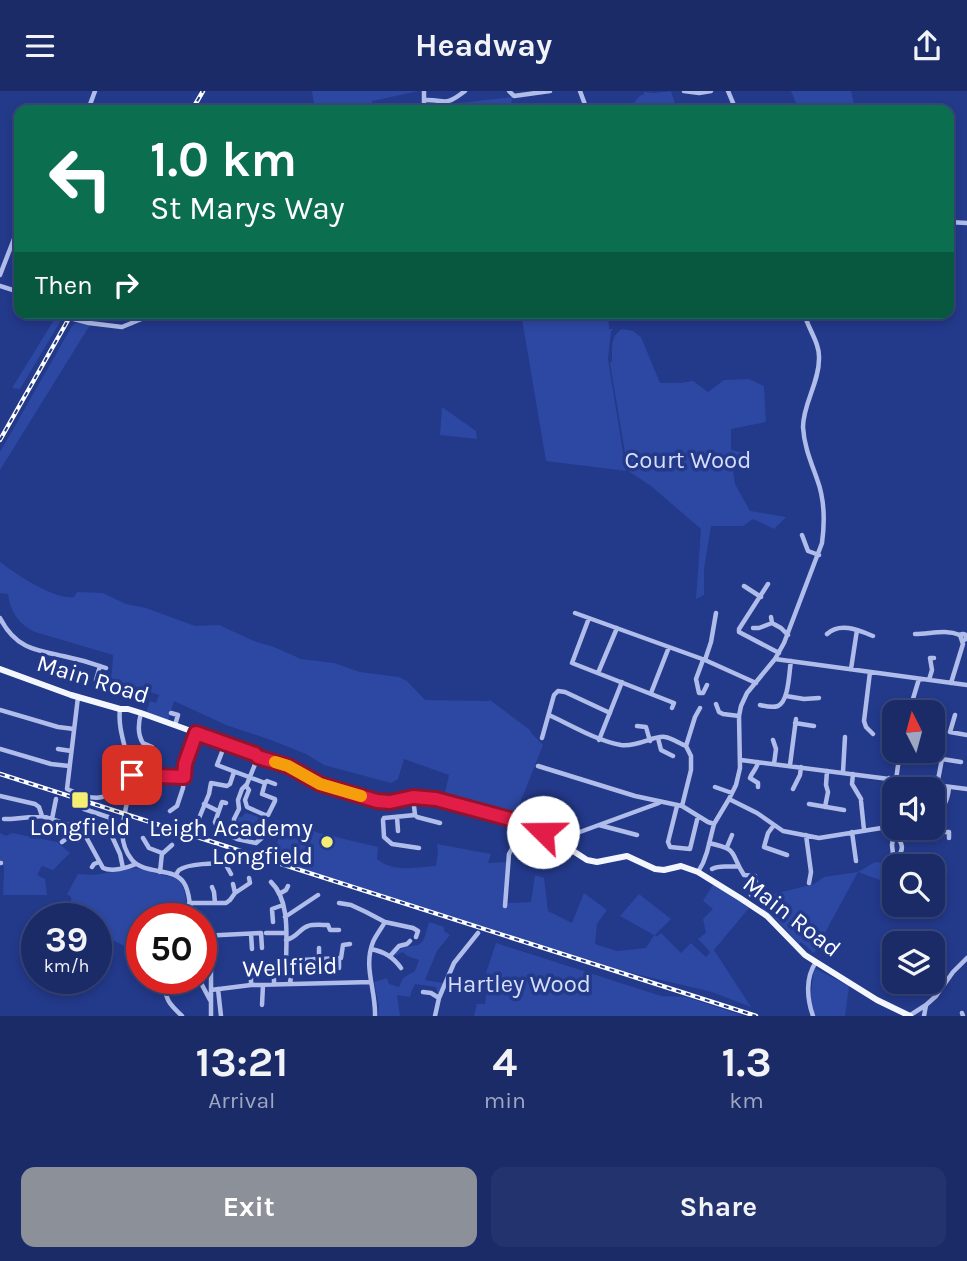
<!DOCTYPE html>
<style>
:root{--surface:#1a2b68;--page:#23336e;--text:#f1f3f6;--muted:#9fa7c0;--line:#38477c;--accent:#8c9099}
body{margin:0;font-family:Karla,sans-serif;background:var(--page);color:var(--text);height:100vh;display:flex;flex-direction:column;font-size:26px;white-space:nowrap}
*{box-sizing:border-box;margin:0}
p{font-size:23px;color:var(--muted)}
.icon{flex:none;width:38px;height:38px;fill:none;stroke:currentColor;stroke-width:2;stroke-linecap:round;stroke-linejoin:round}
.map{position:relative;height:925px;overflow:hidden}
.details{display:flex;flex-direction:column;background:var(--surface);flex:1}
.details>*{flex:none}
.top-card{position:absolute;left:14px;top:14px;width:940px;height:214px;border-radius:14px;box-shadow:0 4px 10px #0003,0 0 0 2px var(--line);background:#0b6e4f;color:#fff;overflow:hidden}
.needle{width:46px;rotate:354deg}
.tools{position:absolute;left:882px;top:609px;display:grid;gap:14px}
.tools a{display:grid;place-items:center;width:63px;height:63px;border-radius:14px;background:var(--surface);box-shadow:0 4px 10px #0003,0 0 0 2px var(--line);font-size:35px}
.speed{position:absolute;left:21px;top:812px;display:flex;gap:14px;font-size:35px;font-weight:700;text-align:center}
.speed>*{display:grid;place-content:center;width:91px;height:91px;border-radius:50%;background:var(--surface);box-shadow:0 4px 10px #0003,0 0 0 2px var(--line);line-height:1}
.speed small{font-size:18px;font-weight:400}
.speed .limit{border:10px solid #d22;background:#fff;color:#111}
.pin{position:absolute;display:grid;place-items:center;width:60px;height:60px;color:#fff;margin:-30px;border-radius:14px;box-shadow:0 4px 10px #0006}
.me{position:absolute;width:77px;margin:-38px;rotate:292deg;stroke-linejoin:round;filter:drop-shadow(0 0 5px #0008)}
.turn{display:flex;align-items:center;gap:24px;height:147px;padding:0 21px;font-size:32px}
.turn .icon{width:91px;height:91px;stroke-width:2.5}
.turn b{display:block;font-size:49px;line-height:60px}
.then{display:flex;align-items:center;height:66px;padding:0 21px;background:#0003;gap:14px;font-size:26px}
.eta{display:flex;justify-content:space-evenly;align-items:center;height:119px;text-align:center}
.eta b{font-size:42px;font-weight:700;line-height:49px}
.cta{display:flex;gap:14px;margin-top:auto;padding:14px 21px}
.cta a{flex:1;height:80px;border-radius:14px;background:var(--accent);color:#fff;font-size:28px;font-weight:700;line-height:80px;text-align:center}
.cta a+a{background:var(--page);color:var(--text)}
header{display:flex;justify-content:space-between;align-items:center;height:91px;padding:0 21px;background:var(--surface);font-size:32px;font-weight:700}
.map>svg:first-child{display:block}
</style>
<header><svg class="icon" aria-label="menu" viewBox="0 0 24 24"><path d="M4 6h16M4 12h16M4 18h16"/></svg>Headway<svg class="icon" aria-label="share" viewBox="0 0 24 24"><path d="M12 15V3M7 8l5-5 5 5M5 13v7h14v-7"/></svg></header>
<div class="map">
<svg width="967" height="925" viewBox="0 0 967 925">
<rect width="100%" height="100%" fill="#23398a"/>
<!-- green -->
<path fill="#2d48a2" d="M312 0H419L372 10V19H315Z
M671 0 677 19H630L629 17 641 4H644V1L654 2Z
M791 0H851L855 17 853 19H799Z
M512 6 511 19H442V14L427 15V12L432 11 442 14Z
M49 222H57L63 226 20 298 12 297 54 229Z
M543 222H608L609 238H613L611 241 608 268 626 380 546 370 522 228 543 226Z
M77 231 90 234 0 379V361L72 235Z
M622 238 633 240 641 246 660 292H680L693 290 708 301 724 289 749 288 764 295 766 331 731 338V359L750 363 753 374 733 379 735 393 750 420 786 426 774 438 753 428 743 435H711L704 478V504L696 508 701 438 651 395 628 380 610 272 612 270C612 257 610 245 622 238Z
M442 316 476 340 477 348 440 344Z
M0 471C16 483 54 509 74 506L77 501 103 502 126 513 146 517 195 535 219 534 254 550 274 556 301 568 334 572 360 581 399 586 407 590 425 609 488 610 490 609 530 639 531 642 543 654 514 727 444 706 449 684 404 668 398 688 391 692 324 674 306 663 271 649 226 634 174 610 168 629 146 622 150 610 156 612 159 604 136 596 132 600 108 593 112 581 113 564 35 541C19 534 10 520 8 503L0 502Z
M247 722 258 726 257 730 271 732 275 729 280 730 275 743 265 742 264 744 238 745 235 743 238 726H242L244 723Z
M285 729 319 742 378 756 377 768C393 782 417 776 436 775L438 760 437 753 491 763 488 772 506 771 505 812 531 811 535 784 544 787 548 820 572 832 584 802 607 819 597 833 595 853 617 860 646 857 654 844 620 825 639 803 671 828 655 844 656 846 661 842 681 862 691 852 706 866 710 861 698 848 706 842 703 828 713 818 703 810 714 792 749 817 714 859 751 916 712 901 623 880 269 767 270 764 273 765Z
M0 742 6 745 12 742 57 751 70 762 53 779 42 775 37 784 45 788 47 804H3L4 777 2 771H0Z
M875 771 896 773V775H894V794L858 781 814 862 801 851 799 853 777 829 761 818 774 803 814 793 824 786 858 781Z
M136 777 178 788C186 797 186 809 187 820L170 825V828H142V848L126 856 111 848 96 850V828H72L71 806 67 803 78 783 94 784Z
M429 831 444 836V840L450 844 437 860 425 889 444 892 438 904 436 896 415 893 412 899 410 906 397 904 400 925H378L379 915 374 891 387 887 389 893 399 896 403 887 415 880 419 869 407 865 403 861 394 865 397 859C422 850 421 862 429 831Z
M496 852 661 905 686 906 744 925H474L477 913H485L487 898 486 882Z
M814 877 849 895 845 925H814L810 912Z"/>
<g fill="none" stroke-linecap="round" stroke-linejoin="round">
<!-- minor -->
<path stroke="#b0bdea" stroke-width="4.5" d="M424 0V19
M509 0 514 5 550 0
M580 0 587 19
M684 0 699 2 711 0
M728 0 736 19
M424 9C447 8 443 17 465 0
M88 19 95 0
M948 131 967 132
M0 184 19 135
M0 195 19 201
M74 228 89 232 122 236 156 222
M802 444 808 460 819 464
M768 493 739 538V541L779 562
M744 495 761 506
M575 522 705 569 756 592
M771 526 772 532 781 537 788 544
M0 527C15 556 33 559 63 565 78 568 92 572 106 577
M589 527 572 572 674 612 672 617
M753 537H759L772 532
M827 543C840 531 858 539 873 545
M915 543C931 543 945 538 960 544L963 553 951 592
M959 544 963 543 966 544V548L962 550
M775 568 967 594
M703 569 696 588 699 602H703L707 594
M705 569 711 551 716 522
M851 578 857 539
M870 581 864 630 866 636 873 643
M598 582 617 537
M96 589 100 575
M929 589 932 579 930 567H934
M651 602 669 556
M786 605 804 608 819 607
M78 606 67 698C77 702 91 709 102 706 112 703 119 696 130 695
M716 613 719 621 723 623 739 625
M760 614C765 615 772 617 778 615 789 610 789 581 791 570
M120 618C117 642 130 663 130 686 131 715 111 743 132 769 145 784 175 776 184 792 191 802 188 816 194 828
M0 619 58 636 74 638
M909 621 919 588
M141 622C138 633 137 643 143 652L152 656
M171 622 178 624 175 634
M888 622 894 625
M549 624C573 635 595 649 621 654 639 656 654 644 665 646 672 647 680 653 686 655
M955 624 950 641 967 644
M795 632 814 635
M637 635 646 636 650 650
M542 647 554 604 558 600 565 601 610 622
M658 647 661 659 673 665
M599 649 622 591
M773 649 776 658 774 673
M686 655 695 626 700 617
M0 658 51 673 69 675
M58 658 71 660
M222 661 217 674 265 692 262 703 275 708V710L268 724H265L247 716 245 709 249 699 246 695
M741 669 967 698
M790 674 796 628
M538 675 635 705 682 715 708 731 714 733
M843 681 845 646
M853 683 852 693 861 708
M130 684 184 686
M146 685V711
M889 687 894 707
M896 689 900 660
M265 692 267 690 275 693
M937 694 942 668 961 671
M715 696 732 702
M758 696V692L750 687C752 681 757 678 758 671
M793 698 800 684 801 676
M0 705 35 713 39 716 42 725
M413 706 415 724 417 726 440 732
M729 708 757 722 783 740 819 747 894 735
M861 710 864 739
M226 712 222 711 215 731 218 739 237 748 256 752 263 746
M204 713 218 720
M809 713 844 719
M677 715 668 751 670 756 690 758 698 725
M682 715 691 679V665L686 655
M825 716 828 701 826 694 827 680
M84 718 111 727 110 741 120 763 123 777
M170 720 177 715 183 697 185 674 196 642
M415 724 384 727 383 729 384 746 392 753 419 757
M933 724C944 719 948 708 949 696
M935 724 938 739 941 741H949V747
M397 726 398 740
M4 728H11L42 725 78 737 85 744 103 777C112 781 127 777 136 773
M52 728 56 708
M197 732 209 703 211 692 227 695 230 693 234 681
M599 734 637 744
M774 734 768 742 764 756 787 764
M852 741 856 770
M895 741C900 750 906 757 898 765L893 763 892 754 895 737
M230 744 234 738V728L239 718 238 709 242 698 247 693 258 666
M806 744 811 781 809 792
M143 747 149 757 162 762 160 781
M558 749 659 712
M62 751 71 744 74 736
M709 752C740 759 729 761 744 784L755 785 757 797 751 804
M727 756 732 744
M162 763 172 754
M0 772H1
M92 776 94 773 99 771
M712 778C721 773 729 777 739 775
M698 781 703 772 707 761 714 733 729 708 736 694 740 677 739 625 741 615 747 602 775 568 784 552 822 452C825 430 825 409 817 388 811 371 804 355 803 336 803 313 819 292 819 268 820 252 808 238 804 222
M176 784C177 782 178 780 179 779 187 773 217 771 226 774L231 783
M271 791C291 810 286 849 286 874L288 877 294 880
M212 796 214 801 215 812
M235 802 250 792 249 787
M279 803 286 799 288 795
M189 812H226L230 809 235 802 233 793
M339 812 351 814 366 821 385 831 413 837 418 840 416 846
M505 815 509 763 513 756 530 736
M285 826 318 804
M273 831 272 818 283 814
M266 842H286
M251 843 252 858
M201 845 261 842 262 857
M201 846 211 879V925
M286 849C297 847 299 838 308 835 313 833 322 834 328 834L330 839H339
M319 857V868
M371 858C385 861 393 866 401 877
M390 865 399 855 407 853 410 850
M314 868V878
M339 868V877
M274 878V893
M251 880V894
M162 887C167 909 166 910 182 925
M201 892 210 909
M290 893C290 885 295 874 302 869L341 867 343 854 350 853
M218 898 221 925
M211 899 251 894 371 891
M423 901 431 902 439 907
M262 914 263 894
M962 922 963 925
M375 925C376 899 363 876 373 851 376 844 381 838 385 831
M435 925 439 907 454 872 478 842
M813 925C807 908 805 887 816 871
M909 925 926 914
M924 925 926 914 936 905 953 881 967 867"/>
<!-- major -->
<path stroke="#f4f6fe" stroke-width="6" d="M0 578 71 604 120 618H128L141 622 255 663 258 666 287 675 320 693 377 710 390 711 413 706H427L447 710 511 728 547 743 587 769 597 771 627 765 655 778 664 779 681 775 698 781 740 807 767 825 805 864 816 871 877 909 910 925"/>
<defs>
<path id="rail" d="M192 19 203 0
M0 349 72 222
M0 683 756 925"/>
</defs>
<!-- rail casing -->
<use href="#rail" stroke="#fff" stroke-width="4.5"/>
<!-- rail -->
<use href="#rail" stroke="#23398a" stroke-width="2" stroke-dasharray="5" stroke-linecap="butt"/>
<!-- minor-bridge -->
<path stroke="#b0bdea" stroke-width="4.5" d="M63 224 74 228"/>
</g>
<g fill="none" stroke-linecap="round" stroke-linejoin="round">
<defs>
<path id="route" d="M132 684 184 686 185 673 196 642 255 663 258 666 288 675 320 693 377 710 390 711 413 706 436 708 521 731 543 741"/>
</defs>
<!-- route casing -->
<use href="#route" stroke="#92132f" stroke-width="18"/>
<!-- route -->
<use href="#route" stroke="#e11d48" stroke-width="12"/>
<!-- slow -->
<path stroke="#f59e0b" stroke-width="12" d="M275 671 288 675 320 693 361 705"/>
</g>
<!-- markers -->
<g fill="#f6ed73" stroke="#23398a" stroke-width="2.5">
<rect x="71" y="700" width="18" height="18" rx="3.5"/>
<circle cx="327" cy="751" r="7"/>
</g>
<g text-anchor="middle" stroke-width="7" stroke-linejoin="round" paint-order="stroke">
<!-- park labels -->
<g font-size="24" fill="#d5ddf8" stroke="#23398a">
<text x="688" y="377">Court Wood</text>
<text x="519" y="901">Hartley Wood</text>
</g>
<!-- street labels -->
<g font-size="24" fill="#fff" stroke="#23398a">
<text transform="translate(93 588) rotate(17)" y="8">Main Road</text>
<text transform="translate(792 825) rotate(38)" y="8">Main Road</text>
<text transform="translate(290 876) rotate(-2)" y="8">Wellfield</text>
</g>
<!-- poi labels -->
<g font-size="24" fill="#fff" stroke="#23398a">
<text x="80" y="744">Longfield</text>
<text x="313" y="745" text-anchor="end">Leigh Academy<tspan x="313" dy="28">Longfield</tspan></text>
</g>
</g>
</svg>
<div class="tools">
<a><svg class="needle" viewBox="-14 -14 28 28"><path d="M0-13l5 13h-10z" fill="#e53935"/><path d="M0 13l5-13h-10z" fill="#9fa7c0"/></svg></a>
<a><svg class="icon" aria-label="sound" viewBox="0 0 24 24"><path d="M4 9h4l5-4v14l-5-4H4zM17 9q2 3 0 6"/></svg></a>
<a><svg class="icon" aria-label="search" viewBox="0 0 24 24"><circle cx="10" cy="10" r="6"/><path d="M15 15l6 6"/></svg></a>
<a><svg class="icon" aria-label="layers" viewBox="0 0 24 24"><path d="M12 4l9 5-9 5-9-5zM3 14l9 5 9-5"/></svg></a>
</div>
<div class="speed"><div>39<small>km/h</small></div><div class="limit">50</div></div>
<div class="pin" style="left:132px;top:684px;background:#d93025"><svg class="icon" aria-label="arrive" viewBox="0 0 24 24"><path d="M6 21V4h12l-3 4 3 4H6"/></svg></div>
<svg class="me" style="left:543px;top:741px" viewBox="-20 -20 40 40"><circle r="19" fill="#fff"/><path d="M0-13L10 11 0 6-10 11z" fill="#e11d48"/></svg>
<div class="top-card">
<div class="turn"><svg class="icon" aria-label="left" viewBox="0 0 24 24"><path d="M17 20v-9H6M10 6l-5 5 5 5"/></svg><div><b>1.0 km</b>St Marys Way</div></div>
<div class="then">Then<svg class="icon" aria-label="right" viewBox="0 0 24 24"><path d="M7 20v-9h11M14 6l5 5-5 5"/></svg></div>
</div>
</div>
<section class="details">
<div class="eta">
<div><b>13:21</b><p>Arrival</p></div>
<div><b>4</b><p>min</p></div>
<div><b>1.3</b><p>km</p></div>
</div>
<div class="cta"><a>Exit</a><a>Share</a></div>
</section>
